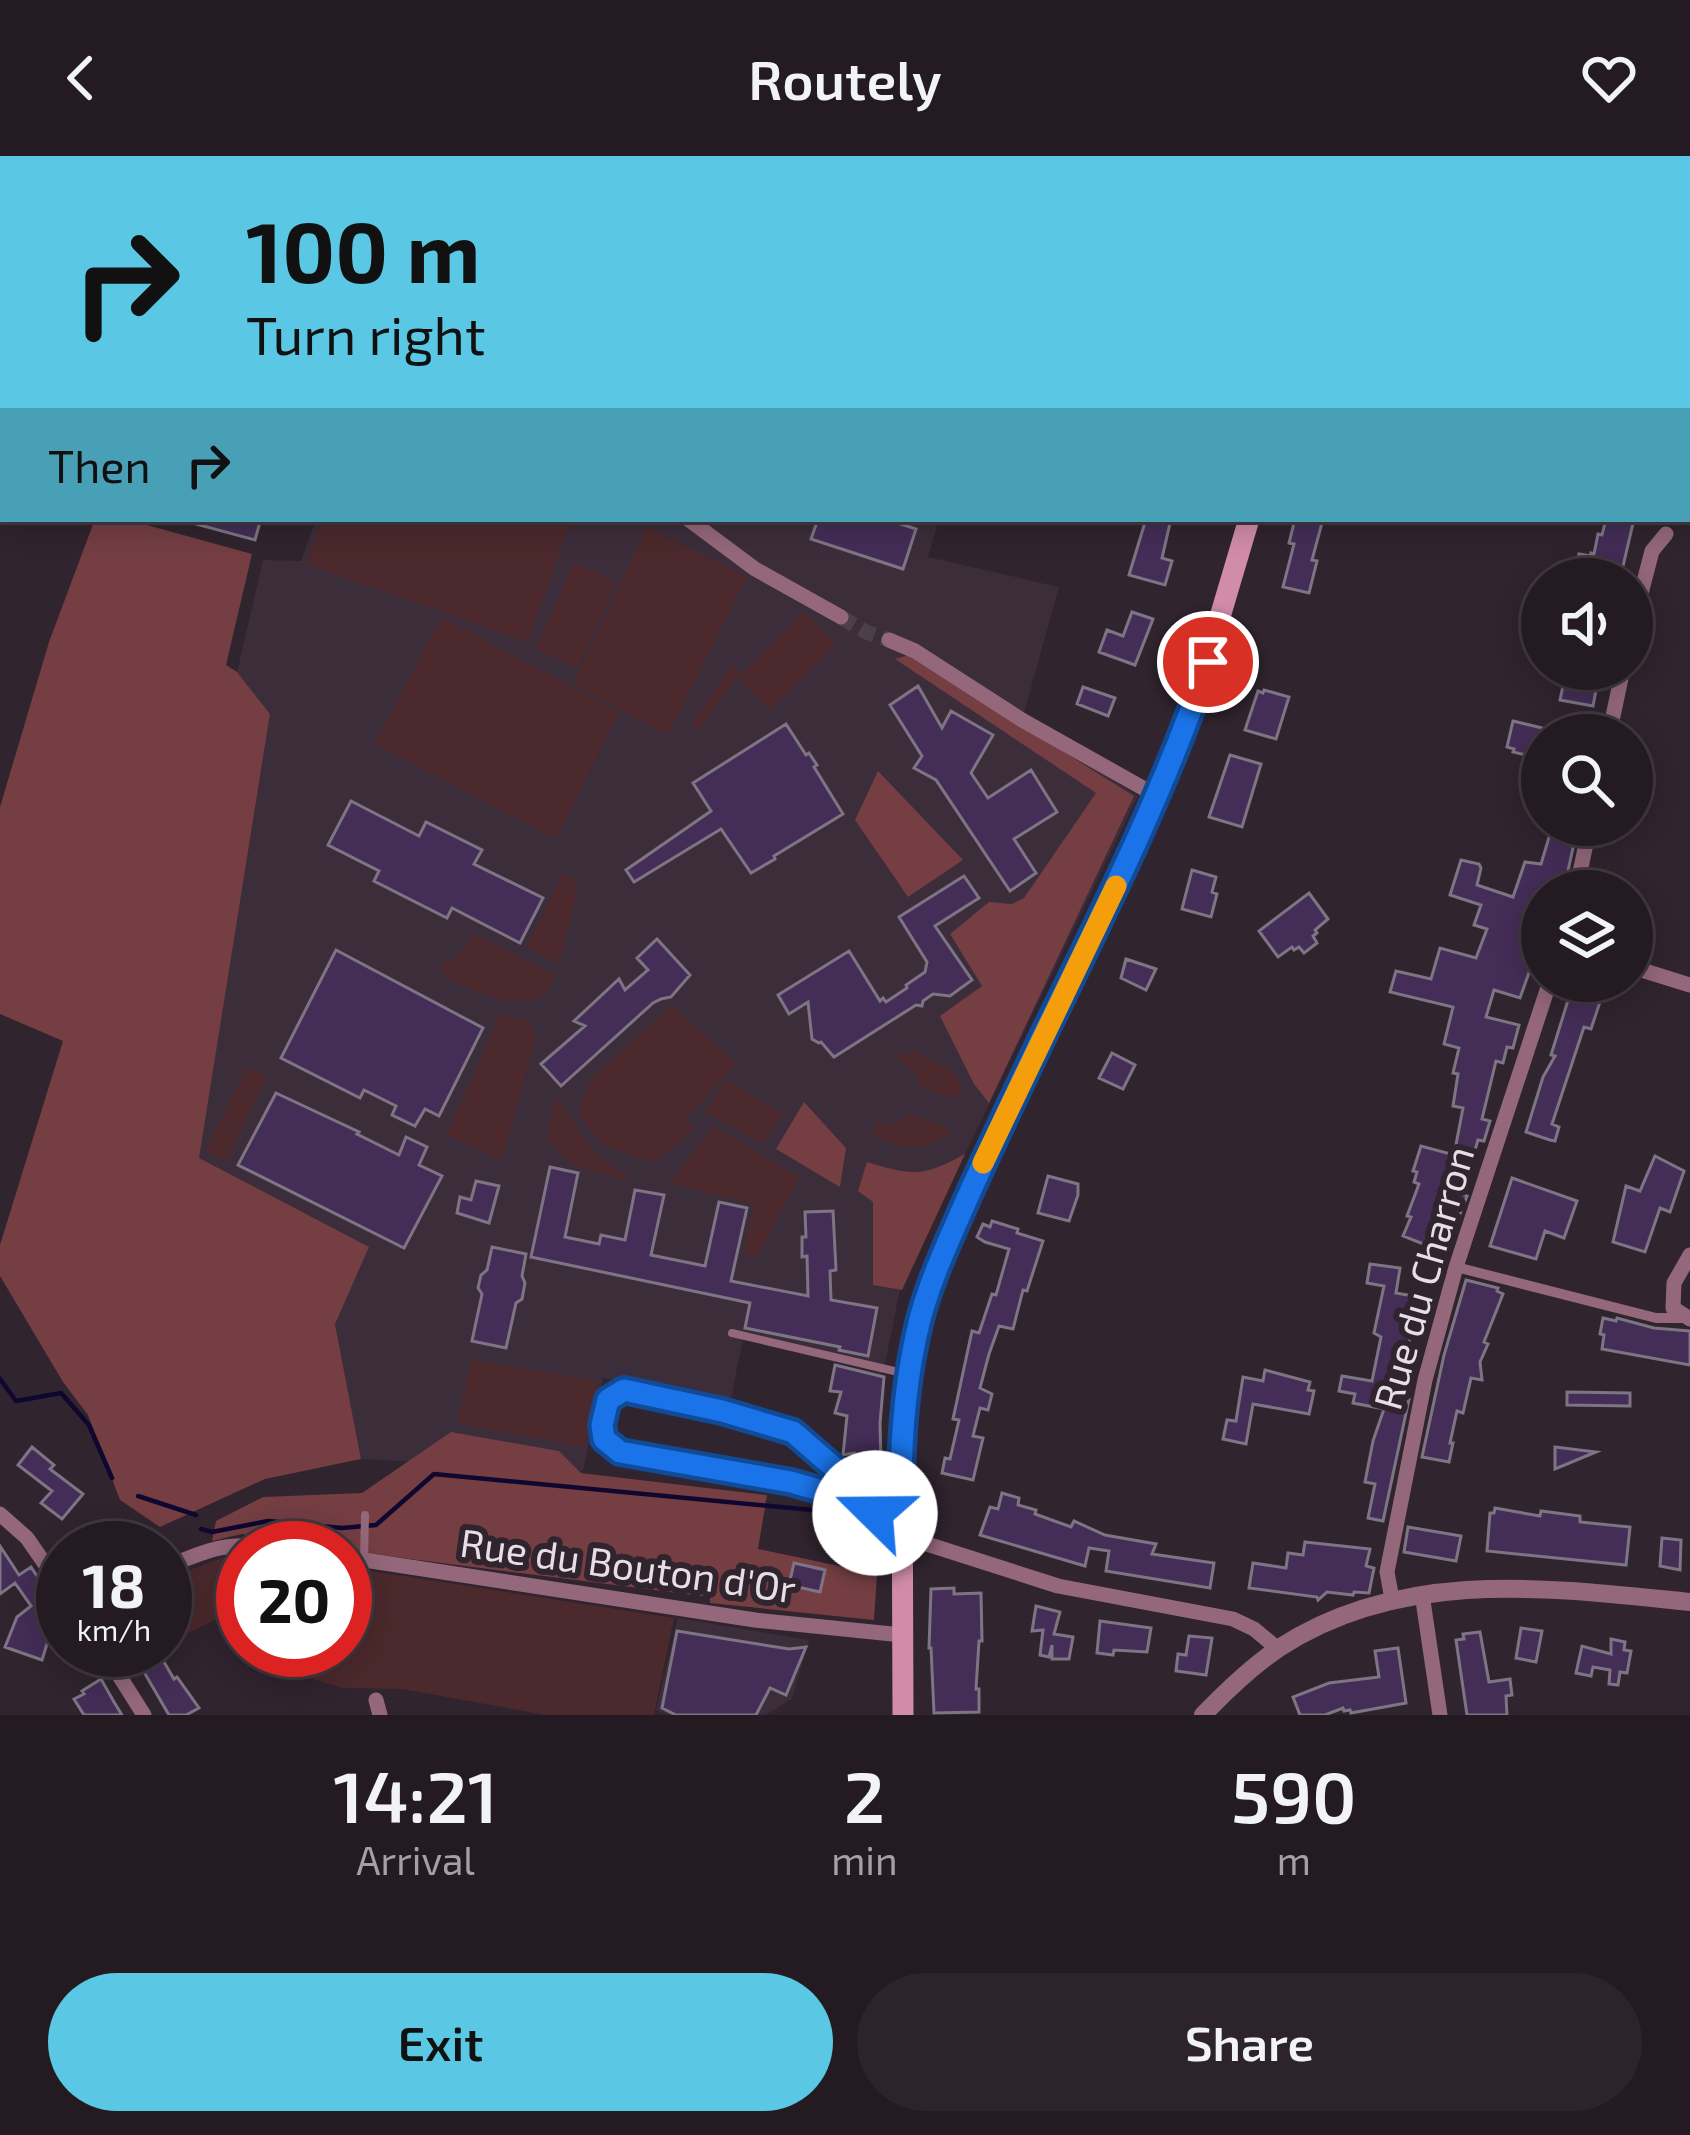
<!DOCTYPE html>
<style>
:root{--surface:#241b22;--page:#2c242a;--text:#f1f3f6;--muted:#a3a1a5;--line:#413940;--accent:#5ac8e5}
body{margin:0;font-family:"Exo 2",sans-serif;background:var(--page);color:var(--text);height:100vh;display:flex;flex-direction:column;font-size:45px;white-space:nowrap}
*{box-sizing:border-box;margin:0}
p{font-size:39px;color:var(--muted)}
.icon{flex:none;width:66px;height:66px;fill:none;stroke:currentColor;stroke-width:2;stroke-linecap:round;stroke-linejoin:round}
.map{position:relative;height:1559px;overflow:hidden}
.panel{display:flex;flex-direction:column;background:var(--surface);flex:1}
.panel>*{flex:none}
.guide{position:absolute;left:0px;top:0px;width:1692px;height:366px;box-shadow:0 6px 30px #0003,0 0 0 3px var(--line);background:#5ac8e5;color:#111;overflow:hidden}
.buttons{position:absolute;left:1521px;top:402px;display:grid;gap:24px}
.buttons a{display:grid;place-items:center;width:132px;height:132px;border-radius:50%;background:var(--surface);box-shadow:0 6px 30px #0003,0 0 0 3px var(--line);font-size:60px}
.speed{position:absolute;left:36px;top:1365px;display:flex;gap:24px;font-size:60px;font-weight:700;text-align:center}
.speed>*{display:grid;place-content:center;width:156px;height:156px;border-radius:50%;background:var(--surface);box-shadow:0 6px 30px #0003,0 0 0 3px var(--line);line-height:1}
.speed small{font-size:30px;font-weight:400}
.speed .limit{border:18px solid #d22;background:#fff;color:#111}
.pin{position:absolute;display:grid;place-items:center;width:102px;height:102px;color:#fff;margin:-51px;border:6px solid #fff;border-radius:50%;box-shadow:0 3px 12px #0007}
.me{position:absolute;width:132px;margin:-66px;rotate:292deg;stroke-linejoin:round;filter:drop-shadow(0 0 9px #0008)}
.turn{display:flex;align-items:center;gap:42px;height:252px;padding:0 48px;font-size:54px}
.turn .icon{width:156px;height:156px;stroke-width:2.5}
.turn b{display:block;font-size:84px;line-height:102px}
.then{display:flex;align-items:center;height:114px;padding:0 48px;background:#0003;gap:24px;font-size:45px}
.eta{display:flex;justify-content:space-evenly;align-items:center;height:204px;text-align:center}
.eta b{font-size:72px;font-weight:600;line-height:84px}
.action{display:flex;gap:24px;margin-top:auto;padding:24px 48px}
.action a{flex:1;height:138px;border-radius:72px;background:var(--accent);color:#111;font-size:48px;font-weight:600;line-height:138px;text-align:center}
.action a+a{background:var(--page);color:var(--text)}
header{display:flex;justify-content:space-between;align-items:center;height:156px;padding:0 48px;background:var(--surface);font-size:54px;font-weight:600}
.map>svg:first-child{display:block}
</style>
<header><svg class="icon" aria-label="back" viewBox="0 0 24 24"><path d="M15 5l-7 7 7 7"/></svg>Routely<svg class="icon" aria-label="heart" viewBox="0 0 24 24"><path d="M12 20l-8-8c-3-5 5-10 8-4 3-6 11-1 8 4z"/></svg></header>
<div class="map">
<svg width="1690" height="1559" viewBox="0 0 1690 1559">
<rect width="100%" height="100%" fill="#30242e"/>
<!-- built -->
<path fill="#3c2d3a" d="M316 363H939L928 401 1059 431 1022 564 1138 640 900 1133 883 1218 743 1182 731 1242 603 1222 583 1315 361 1303 335 1168 198 1002 270 559 237 516 263 404 301 405Z
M678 1462 809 1484 792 1543 765 1559H667L656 1554Z"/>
<!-- green -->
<path fill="#4b292c" d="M322 363H571L528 486 306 408Z
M647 370 747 421 668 579 573 528Z
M574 406 616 426 578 512 536 493Z
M804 456 836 489 770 554 737 521 699 573 691 568 732 509 740 515V519Z
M441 461 619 556 556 683 375 588Z
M563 717 577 725 576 740 559 808 527 791Z
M473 778 555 819C551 827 547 838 538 842 513 853 467 832 445 821L440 809 458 800Z
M672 850 737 908 684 964 695 974 653 1007 601 988 578 959 592 922Z
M500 859 528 865 536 880 502 1004 447 979Z
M914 895C934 908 971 913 957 944L921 931C915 917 914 911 899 905L898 898 901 896 905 900Z
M247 911 267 921 226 1005 205 995Z
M726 923 783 958 763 988 705 956Z
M557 942 594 997 634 1026 577 1011 546 984Z
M909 958 948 971 950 976C926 998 898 995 872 977L876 966 896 968Z
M713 970 799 1021 757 1101 743 1098 753 1048 670 1027Z
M472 1204 598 1225 584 1291 457 1267Z
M233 1398 243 1399V1494H345V1411L674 1462 654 1559H546L402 1533 342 1532 238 1499 215 1464 165 1488V1423Z"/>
<!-- forest -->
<path fill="#743e43" d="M95 363H125L252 398 226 509 237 516 270 558 199 1002 369 1091 335 1168 361 1303 265 1323 160 1371 120 1344 88 1259 63 1226 0 1120V1089L63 885 0 858V651L49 486Z
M909 499 1134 640 989 947 974 928 940 860 982 830 950 778 989 746 1012 748 1024 742 1096 637 895 503Z
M878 615 963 704 908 741 855 664Z
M804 946 846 992 840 1031 776 993Z
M965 998 902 1134 873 1129V1046L858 1035 867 1006C913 1020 923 1021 965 998Z
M451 1276 559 1295 581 1317 767 1339 758 1393 877 1418 874 1464 710 1447V1441L410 1403 242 1378 212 1385 216 1365 263 1341 362 1337Z"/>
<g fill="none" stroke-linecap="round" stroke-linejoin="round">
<!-- stream -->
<path stroke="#0f072f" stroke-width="4.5" d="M0 1223 16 1245 61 1237 89 1269 112 1322
M138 1340 196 1359
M201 1373 212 1376 268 1365 342 1372 376 1369 434 1318 833 1356 873 1392"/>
</g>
<!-- building -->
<path fill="#442d57" stroke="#7d7584" stroke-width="3" d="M193 363H250L260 366 255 384 192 367Z
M818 363H886L916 373 903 413 811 383Z
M1146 363H1171L1162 402 1172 405 1165 429 1129 419Z
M1295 363H1323L1312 404 1317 405 1309 437 1283 431 1294 388 1289 387Z
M1606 363H1634L1620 423H1595L1597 417 1575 413 1579 398 1591 400V397L1594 398 1598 378 1602 379Z
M1132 456 1153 463 1135 509 1099 496 1107 474 1123 480Z
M1560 513H1600L1593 550 1560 544 1563 530 1557 528Z
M918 530 942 572 951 555 993 579 971 617 988 642 1031 614 1057 656 1014 683 1036 717 1010 735 936 624 914 612 922 600 890 549Z
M1083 531 1115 542 1108 560 1077 548Z
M1264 534 1289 541 1276 583 1245 574 1258 535 1263 537Z
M1513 565 1542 572V619L1522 613 1526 599 1513 596 1514 593 1507 591Z
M786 568 806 599 809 597 817 609 814 611 843 658 774 700 775 703 751 717 721 673 634 726 626 714 711 655 693 627Z
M1230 599 1261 608 1242 671 1209 661Z
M351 645 419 680 426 666 482 694 474 708 543 742 520 787 452 752 447 762 374 725 379 715 328 689Z
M1558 669H1578L1564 733 1542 735V780L1520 842 1494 834 1486 861 1519 869 1513 892 1507 891 1503 907 1496 905 1482 963 1490 965 1484 985 1478 984 1462 1038 1467 1040 1458 1063 1455 1071 1445 1068 1436 1093 1403 1080 1411 1061 1407 1060 1419 1028 1414 1026 1417 1016 1413 1015 1421 990 1454 999 1463 952 1453 950 1458 918 1453 917 1459 892 1444 888 1453 851 1390 836 1396 815 1431 823 1440 792 1476 802 1487 773 1474 769 1481 749 1450 739 1461 704 1479 708 1481 712 1477 729 1513 741 1525 706 1541 708 1550 678 1555 679Z
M1192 714 1216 721 1212 736 1217 738 1211 761 1182 753Z
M964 720 979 742 935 770 972 824 950 840 933 838 923 845 922 850 916 849 834 901 821 886 819 887 812 883 808 846 789 858 778 839 849 795 880 845 883 842 886 846 907 832 906 829 925 816 927 806 899 761Z
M1309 737 1328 763 1315 774 1317 777 1313 780 1317 787 1304 797 1299 791 1294 794 1292 791 1278 801 1259 775Z
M657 783 690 819 671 841 661 843 653 847 561 930 541 908 585 870 574 865 619 823 625 834 648 814 637 802Z
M336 794 483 872 439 960 425 953 415 970 392 959 396 950 364 934 360 942 281 902Z
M1126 803 1156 813 1146 834 1121 822Z
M1574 825H1607L1591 873 1584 871 1552 968 1559 971 1555 985 1550 984 1526 976 1543 921 1555 900 1551 899Z
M1112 897 1135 909 1123 933 1099 922Z
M276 937 359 976 357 978 399 999 406 981 427 991 419 1009 442 1020 404 1092 238 1009Z
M1655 1000 1684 1015 1670 1056 1660 1052 1645 1096 1613 1086 1626 1030 1640 1035Z
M550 1011 578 1017 565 1081 599 1088 601 1079 625 1084 635 1034 664 1039 651 1099 705 1110 719 1046 747 1052 731 1125 808 1140 807 1100 802 1101V1081H806L805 1056 833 1055 836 1114 830 1115 831 1144 877 1152 868 1200 839 1194 840 1191 745 1172 750 1147 531 1101Z
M1048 1020 1078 1028V1039L1069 1065 1038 1057Z
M1512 1022 1577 1045 1564 1082 1545 1075 1536 1103 1490 1090Z
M476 1025 499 1030 489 1067 457 1057 460 1041 471 1044Z
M992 1065 1018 1073 1017 1077 1043 1085 1027 1135 1023 1134 1013 1173 999 1170 989 1198 980 1232 992 1238 988 1254 980 1252 973 1280 983 1282 973 1324 942 1317 945 1302 950 1303 959 1264 953 1263 972 1175 979 1177 992 1138 996 1139 1009 1093 985 1086 977 1081 983 1068 990 1071Z
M492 1091 526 1098 522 1120 525 1127 522 1143 516 1147 506 1192 472 1185 482 1138 478 1132 481 1119 487 1114Z
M1370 1108 1400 1112 1396 1137 1419 1141 1397 1241 1409 1243 1383 1365 1368 1362 1375 1328 1365 1326 1373 1285 1384 1253 1353 1247 1355 1238 1339 1235 1342 1220 1372 1225 1381 1181 1374 1177 1384 1130 1367 1127Z
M1466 1124 1498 1132 1497 1135 1503 1138 1484 1186 1488 1188 1480 1206 1482 1224 1471 1222 1463 1257 1457 1255 1450 1287H1453L1449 1306 1422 1301 1444 1199Z
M1603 1162 1616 1165 1617 1162 1654 1172 1690 1175V1209L1602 1193 1604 1179 1600 1178Z
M835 1209 884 1221 880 1267 881 1309 853 1306 854 1297 843 1299 847 1260 835 1257 841 1236 830 1235Z
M1265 1214 1310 1226 1308 1234 1314 1235 1309 1258 1253 1248 1246 1288 1223 1283 1227 1264 1236 1265 1243 1221 1263 1225Z
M1567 1236 1630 1237V1250L1567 1249Z
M32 1291 54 1309 50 1313 83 1338 62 1363 41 1347 52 1335 18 1309Z
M1555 1291 1596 1296 1555 1313Z
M1002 1337 1019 1342 1018 1349 1036 1354 1035 1358 1071 1371 1074 1365 1105 1379 1156 1388 1152 1398 1214 1407 1210 1432 1106 1415 1109 1395 1089 1392 1085 1410 980 1379 990 1351 998 1353Z
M1495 1352 1540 1360 1541 1355 1580 1360V1366L1630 1371 1626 1409 1487 1395 1490 1357H1494Z
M1408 1371 1461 1380 1456 1405 1404 1396Z
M1662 1382 1681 1384 1680 1414 1660 1410Z
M1305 1386 1370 1393 1366 1410 1374 1412 1369 1437 1354 1436 1353 1439 1327 1436 1318 1444 1317 1441 1249 1432 1253 1407 1286 1412 1288 1397 1303 1399Z
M0 1390 19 1419 31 1411 63 1459V1467L51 1475 42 1504 5 1491 17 1461 31 1450 15 1427 0 1438Z
M794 1407 825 1414 820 1436 789 1429Z
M954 1432V1438L981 1437 982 1485H979L976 1533H979V1556L934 1557 931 1492H929L931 1433Z
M1036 1450 1060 1456 1054 1478 1073 1481 1069 1503H1052V1489L1049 1501 1040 1499 1043 1474 1032 1475Z
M1100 1465 1151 1472 1147 1496 1114 1494 1113 1499 1097 1497Z
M1521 1472 1542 1475 1536 1506 1516 1502Z
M677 1475 789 1493 806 1491 786 1539 770 1532 756 1559H676L662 1552Z
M1480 1476 1489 1526 1510 1523 1512 1539 1506 1540 1507 1559H1467L1456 1484 1464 1483 1463 1478Z
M1189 1480 1212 1482 1206 1519 1176 1515 1178 1498 1186 1499Z
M1611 1483 1625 1486 1624 1494 1631 1495 1627 1517 1620 1516 1618 1529 1609 1528 1610 1514 1593 1511 1591 1520 1576 1517 1582 1490 1611 1498Z
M1398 1492 1406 1547 1351 1557 1350 1554 1344 1555 1343 1552 1325 1559H1300L1293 1541 1329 1527 1379 1521 1375 1495Z
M153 1494H157L174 1523 177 1521 199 1552 186 1559H169L137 1504Z
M101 1523 114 1546 122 1559H84L74 1543 84 1538 82 1535Z"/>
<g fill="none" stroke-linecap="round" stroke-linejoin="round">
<!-- minor-tunnel -->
<path stroke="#4b404a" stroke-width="15" stroke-dasharray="15 8" stroke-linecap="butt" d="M841 461 866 476 889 484"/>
<!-- service -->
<path stroke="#94687a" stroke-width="8" d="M732 1177 907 1218
M900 1334 839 1316 793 1276 722 1255 624 1234 608 1243C604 1257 602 1269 604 1283L620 1296 791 1326 900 1364
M364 1404 365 1359"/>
<!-- pedestrian -->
<path stroke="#94687a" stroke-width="10" d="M1456 1111 1656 1162H1686"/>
<!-- minor -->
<path stroke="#94687a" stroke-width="15" d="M94 0 99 3
M359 3 360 0
M933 3V0
M688 363 755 413 841 461
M1632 472 1652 395 1666 378
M889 484 915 495 1022 564 1157 640
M1609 579 1623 513
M1576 735 1590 669
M1632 811 1690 829
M1690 1099 1674 1127 1673 1152 1690 1163
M0 1358 27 1382 63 1434
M902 1380 1058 1430 1233 1463 1254 1473 1278 1493
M345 1401 755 1464 902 1479
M165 1412C210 1392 230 1385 279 1392
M1422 1438 1440 1559
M1392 1443 1387 1416 1425 1224 1456 1111 1550 825
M103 1494 144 1559
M376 1544 380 1559"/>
<!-- tertiary -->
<path stroke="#94687a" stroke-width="18" d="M1203 1559C1226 1535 1251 1511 1279 1492 1403 1411 1551 1432 1690 1446"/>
<!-- secondary -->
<path stroke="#d18ca9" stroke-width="21" d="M1332 3 1333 0
M903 1559 902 1283 909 1219 921 1158 939 1105 996 978 1157 640 1198 535 1249 363"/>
</g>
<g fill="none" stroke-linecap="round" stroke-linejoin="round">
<defs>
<path id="route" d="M875 1357 822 1335 791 1326 620 1296 604 1283 602 1269 608 1244 624 1234 722 1255 793 1276 839 1316 901 1334C901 1277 906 1219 920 1163 931 1122 949 1084 966 1045 991 989 1017 935 1043 880 1103 757 1164 636 1208 506"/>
</defs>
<!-- route casing -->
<use href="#route" stroke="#114b97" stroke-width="30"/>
<!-- route -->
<use href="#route" stroke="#1a73e8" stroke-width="21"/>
<!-- slow -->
<path stroke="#f59e0b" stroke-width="21" d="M983 1007 1116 730"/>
</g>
<g text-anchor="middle" stroke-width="12" stroke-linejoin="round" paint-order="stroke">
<!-- street labels -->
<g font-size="39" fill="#e7dfe6" stroke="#30242e">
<text transform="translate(1424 1122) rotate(-74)" y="14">Rue du Charron</text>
<text transform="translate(628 1410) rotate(8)" y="14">Rue du Bouton d'Or</text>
</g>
</g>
</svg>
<div class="buttons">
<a><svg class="icon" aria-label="sound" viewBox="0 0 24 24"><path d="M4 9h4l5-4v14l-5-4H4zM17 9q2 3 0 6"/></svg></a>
<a><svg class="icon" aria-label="search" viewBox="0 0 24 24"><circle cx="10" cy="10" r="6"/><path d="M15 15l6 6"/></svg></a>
<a><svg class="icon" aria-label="layers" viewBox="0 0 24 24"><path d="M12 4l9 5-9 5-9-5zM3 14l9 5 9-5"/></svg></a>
</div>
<div class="speed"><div>18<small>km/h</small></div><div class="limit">20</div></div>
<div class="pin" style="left:1208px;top:506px;background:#d93025"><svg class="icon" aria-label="arrive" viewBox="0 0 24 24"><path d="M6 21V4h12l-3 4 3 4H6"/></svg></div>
<svg class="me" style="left:875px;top:1357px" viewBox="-20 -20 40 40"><circle r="19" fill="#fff"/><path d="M0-13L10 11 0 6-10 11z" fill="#1a73e8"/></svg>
<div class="guide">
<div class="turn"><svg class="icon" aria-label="right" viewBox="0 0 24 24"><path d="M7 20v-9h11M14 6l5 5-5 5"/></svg><div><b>100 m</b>Turn right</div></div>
<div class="then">Then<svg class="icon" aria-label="right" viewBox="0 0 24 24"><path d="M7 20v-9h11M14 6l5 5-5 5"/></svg></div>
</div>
</div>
<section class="panel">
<div class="eta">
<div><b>14:21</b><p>Arrival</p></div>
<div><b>2</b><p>min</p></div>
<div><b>590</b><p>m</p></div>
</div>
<div class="action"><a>Exit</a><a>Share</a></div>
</section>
